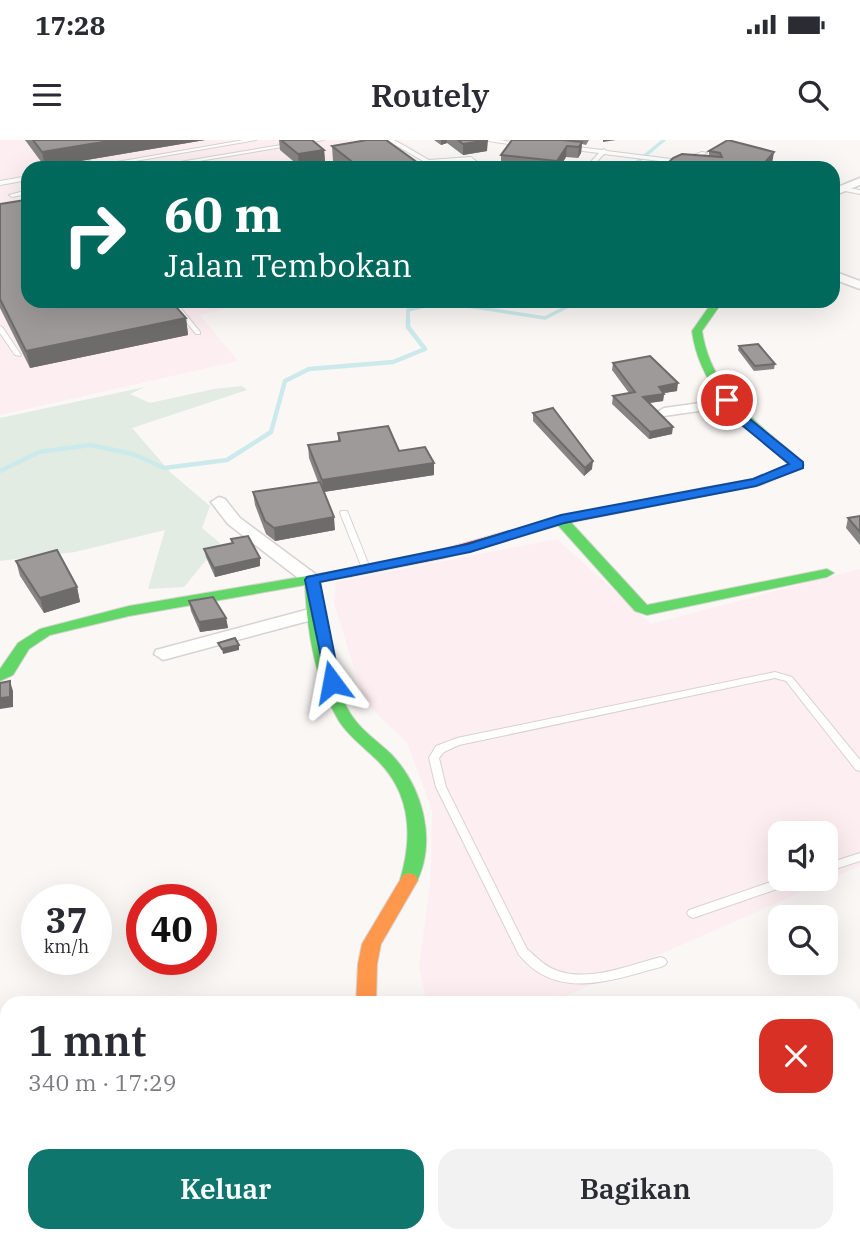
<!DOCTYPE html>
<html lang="id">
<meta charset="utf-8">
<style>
:root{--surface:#fff;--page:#f2f2f3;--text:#2b2b33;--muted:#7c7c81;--accent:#0f766e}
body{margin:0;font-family:"IBM Plex Serif",serif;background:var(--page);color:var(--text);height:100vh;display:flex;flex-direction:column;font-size:26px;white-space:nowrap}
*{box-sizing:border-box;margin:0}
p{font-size:23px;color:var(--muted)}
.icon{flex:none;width:38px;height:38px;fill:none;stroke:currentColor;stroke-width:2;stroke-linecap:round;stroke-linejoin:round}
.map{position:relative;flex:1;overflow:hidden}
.details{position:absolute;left:0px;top:856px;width:861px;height:247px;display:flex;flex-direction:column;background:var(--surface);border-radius:21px 21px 0 0;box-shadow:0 7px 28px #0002}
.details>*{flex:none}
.guide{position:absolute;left:21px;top:21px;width:819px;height:147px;border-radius:21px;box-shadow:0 7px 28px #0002;background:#00695c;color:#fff;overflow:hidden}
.tools{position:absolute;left:768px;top:681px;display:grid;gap:14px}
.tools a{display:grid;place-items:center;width:70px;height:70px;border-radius:14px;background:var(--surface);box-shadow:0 7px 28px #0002;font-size:35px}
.speed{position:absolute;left:21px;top:744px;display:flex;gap:14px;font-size:35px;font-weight:700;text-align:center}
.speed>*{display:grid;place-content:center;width:91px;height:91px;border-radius:50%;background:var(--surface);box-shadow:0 7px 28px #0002;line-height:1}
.speed small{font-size:18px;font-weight:400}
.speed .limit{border:10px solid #d22;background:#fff;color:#111}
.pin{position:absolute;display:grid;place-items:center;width:60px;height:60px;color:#fff;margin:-30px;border:4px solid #fff;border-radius:50%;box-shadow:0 2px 7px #0007}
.me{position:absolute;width:77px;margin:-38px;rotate:347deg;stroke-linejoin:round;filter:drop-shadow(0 0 5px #0008)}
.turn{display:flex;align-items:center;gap:24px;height:147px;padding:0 28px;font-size:32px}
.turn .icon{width:91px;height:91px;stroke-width:2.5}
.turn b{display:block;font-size:49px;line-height:60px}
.round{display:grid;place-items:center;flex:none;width:74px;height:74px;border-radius:21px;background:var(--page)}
.headline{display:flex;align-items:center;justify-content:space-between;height:119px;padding:0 28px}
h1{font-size:42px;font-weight:600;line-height:52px}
.primary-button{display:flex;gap:14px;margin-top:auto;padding:14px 28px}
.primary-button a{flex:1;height:80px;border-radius:21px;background:var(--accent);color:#fff;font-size:28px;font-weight:600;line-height:80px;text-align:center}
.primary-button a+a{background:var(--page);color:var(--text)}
.status{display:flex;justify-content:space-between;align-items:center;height:49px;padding:0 35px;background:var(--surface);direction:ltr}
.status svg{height:19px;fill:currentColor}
header{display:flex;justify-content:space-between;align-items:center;height:91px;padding:0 28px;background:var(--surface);font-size:32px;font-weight:600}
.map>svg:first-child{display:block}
</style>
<div class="status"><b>17:28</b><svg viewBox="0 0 49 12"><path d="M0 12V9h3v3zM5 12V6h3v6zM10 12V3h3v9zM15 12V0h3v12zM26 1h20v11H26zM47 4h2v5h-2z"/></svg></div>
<header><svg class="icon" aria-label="menu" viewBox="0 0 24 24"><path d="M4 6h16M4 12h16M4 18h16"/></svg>Routely<svg class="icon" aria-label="search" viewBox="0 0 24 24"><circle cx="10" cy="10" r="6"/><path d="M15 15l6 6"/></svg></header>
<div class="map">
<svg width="860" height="1101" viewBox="0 0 860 1101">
<rect width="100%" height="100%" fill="#faf7f4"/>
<!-- industrial -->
<path fill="#fdeef2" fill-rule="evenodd" d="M0 0H401L442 28H28V161H239L242 164 200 175 238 221 0 275Z
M557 399 651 484 860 429V726L550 863H427L419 828 431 736 432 669 407 603 365 562 334 463 336 442ZM780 693H826V738H780Z"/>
<!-- green -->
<path fill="#e2ece2" d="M242 246 247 250 132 288 171 333 210 366 202 388 220 403 184 447 148 449 165 390 75 412 0 421V278L145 247 130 254 150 263 214 249Z"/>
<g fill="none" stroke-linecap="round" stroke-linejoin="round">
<!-- stream-far1 -->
<path stroke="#cceaec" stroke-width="3.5" d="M630 28 664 0
M408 182V170L442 162 545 178 578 161"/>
<!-- stream -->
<path stroke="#cceaec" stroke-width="4.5" d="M0 331 39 312 90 305 133 314 164 328 227 320 271 292 285 241 309 229 393 222 425 209 408 187V180"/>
<defs>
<path id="lane" d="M244 0H256L95 28H82Z
M311 0H324L157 28H144Z
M387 0H394L429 20 471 17 485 28H479L470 21 434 23V25H430Z
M482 0H499L525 4 522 6Z
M569 6 602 10 604 9 607 11 679 20 702 12 707 13 681 23 675 28H669L675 23 604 14 591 28H585L599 13 567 9V7Z
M89 21 91 22V24L68 28H55Z
M28 36V40L0 45V41Z
M842 47 860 50V54L840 50 839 49Z
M28 50V54L12 57 9 55Z
M169 161H175L200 192V194H196Z
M0 186 3 188 21 215 20 216 15 215 0 193Z
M341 371H347L348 373 370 428 369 430H363L362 428 340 373Z
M775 532 792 537 860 620V631L856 630 786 541 775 538 459 605 444 612 439 618 446 647 527 809C537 818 546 827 558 831 591 842 629 825 661 817L665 819 667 822 665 825 661 827C621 837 573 857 535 830 529 826 524 820 519 815L436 647 429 618 436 606 457 598Z
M860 713V721L826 732V724Z
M782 738H801L800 741 693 778 689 776 687 773 689 770Z"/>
<path id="street" d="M860 38V45L833 56V49Z
M833 131 860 141V149L833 139Z
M729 259 736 263 734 266 664 276 657 272 664 268Z
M219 357 225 359 240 378 318 436 321 440 318 444H306L228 384 211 362Z
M317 467 323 469 326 473 323 477 163 520 154 514 156 510Z
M7 1073V1096H17L0 1101V1074Z
M179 1096H207L208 1101H180Z
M262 1096H292L290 1101H260Z"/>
<path id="fast" d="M713 161H723L702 191C709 237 738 267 772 296 783 305 795 314 804 325L761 345 708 355 703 354V348L753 339 789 324C746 287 700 251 692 191Z
M561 376 566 377 647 465 827 429 834 433 827 437 647 475 635 471 556 383 554 380 556 377Z
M348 429 353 430 355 433 353 436 319 442C322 485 328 535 350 573 360 590 378 601 392 615 423 648 438 703 415 745L409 747 403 745 400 740C413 697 411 654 378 621 363 606 345 594 335 574 314 536 307 488 305 445L129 476 50 495 29 509 13 535 0 541V529L18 503 40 489 129 466Z"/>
<path id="slow" d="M409 733 415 735 418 740 381 804 377 824 376 863H356L358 824 362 804 403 735Z"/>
<path id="jam" d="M708 347 713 348V354L563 384 444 418 348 437 341 433 348 429 437 411 561 376Z"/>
</defs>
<!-- lane casing -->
<use href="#lane" stroke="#d6d3d0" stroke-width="2"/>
<!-- street casing -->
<use href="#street" stroke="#d6d3d0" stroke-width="3"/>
<!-- fast casing -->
<use href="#fast" stroke="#d6d3d0" stroke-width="2"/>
<!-- slow casing -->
<use href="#slow" stroke="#d6d3d0" stroke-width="2"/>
<!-- jam casing -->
<use href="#jam" stroke="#d6d3d0" stroke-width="2"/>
<!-- lane -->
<use href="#lane" fill="#fefefd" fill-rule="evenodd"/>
<!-- street -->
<use href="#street" fill="#fefefd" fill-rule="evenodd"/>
<!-- fast -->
<use href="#fast" fill="#63d668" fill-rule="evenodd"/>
<!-- slow -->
<use href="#slow" fill="#ff974d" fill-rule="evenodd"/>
<!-- jam -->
<use href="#jam" fill="#b3261e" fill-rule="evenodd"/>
</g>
<!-- wall -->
<path fill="#878484" d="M25 0H205L45 27Z
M279 0H312L324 10 325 21 299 26 280 10Z
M434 0H487V11L463 15 447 3 441 5Z
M512 0H589L586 5 582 4 581 13 578 18 566 17 559 28H515L501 26V15Z
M332 6 425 28H341L333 21Z
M709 11 772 24 709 16Z
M0 64 186 178 188 195 30 228 0 168Z
M739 206 775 224 774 229 754 231 738 210Z
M613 223 677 251 664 253 663 261 649 263 672 294 649 299 612 264 613 256 629 253 612 230Z
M533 273 592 329 584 336 533 281Z
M338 293 399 311 434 335 324 352 335 390 275 401 266 394 255 365 253 352 318 342 309 318 308 305 338 301Z
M860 376V405L846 388 848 378Z
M231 399 260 418V426L215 437 206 417 204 409 232 403Z
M16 421 77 447 80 462 44 473 20 436Z
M189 461 226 478 228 488 200 492 191 471Z"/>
<!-- shaded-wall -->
<path fill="#6e6c6b" d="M115 0H205L45 27 42 12Z
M441 0H447V3L441 5Z
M488 0 487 11 463 15V4Z
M603 0H616L603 2Z
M582 2 581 13 578 18 579 7Z
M567 6 566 17 559 28H556L557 21Z
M324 10 325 21 299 26 298 14Z
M774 12 772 24 769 28H760Z
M186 178 188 195 30 228 26 211Z
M678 243 677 251 658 254 659 247Z
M664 254 663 261 642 264 643 257Z
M673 287 672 294 649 299 650 292Z
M593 321 592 329 584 336 585 328Z
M434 323V335L323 352 322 340Z
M334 377 335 390 275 401 274 388Z
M260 418V426L215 437 214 428Z
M77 447 80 462 44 473 40 458Z
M226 478 228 488 200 492 199 482Z
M239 505V510L223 514 222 509Z
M10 541 13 551V567L0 569V558Z"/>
<!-- building -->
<path fill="#9d9a99" stroke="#6e6c6b" stroke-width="2" d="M33 0H115L42 12Z
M281 0H312L324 10 298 14Z
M367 0H386L425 28H360L332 6Z
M458 0H488L463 4Z
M512 0H562L582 2 579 7 567 6 557 21 501 15Z
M728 0 774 12 760 28H663L673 18 682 14 722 17 720 13 709 11Z
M27 57 28 161H171L186 178 26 211 0 159V64L25 60Z
M758 204 775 224 755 226 739 206Z
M650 216 678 243 659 247 664 254 643 257 673 287 650 292 613 256 635 252 613 223Z
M553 268 593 321 585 328 533 273Z
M388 286 399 311 425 307 434 323 322 340 308 305 340 301 338 293Z
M320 342 334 377 274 388 265 381 253 352Z
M860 376V392L848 378Z
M248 396 260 418 214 428 204 409 233 403 231 399Z
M57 410 77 447 40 458 16 421Z
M213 457 226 478 199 482 189 461Z
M235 498 239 505 222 509 218 503Z
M10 541V557L0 558V543Z
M7 1091V1096H47L48 1101H3V1093Z"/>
<!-- route -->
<path fill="#1a73e8" stroke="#114b97" stroke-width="2" d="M723 257H731L746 276 803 322V328L756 346 564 383 470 412 320 442 340 542 338 546H327L305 440 307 437 468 404 561 375 753 339 789 324 737 281 721 260Z"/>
</svg>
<div class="tools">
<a><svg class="icon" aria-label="sound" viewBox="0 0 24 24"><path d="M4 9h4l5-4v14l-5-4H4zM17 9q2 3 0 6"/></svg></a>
<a><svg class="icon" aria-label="search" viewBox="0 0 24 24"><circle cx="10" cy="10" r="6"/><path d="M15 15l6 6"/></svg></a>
</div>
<div class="speed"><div>37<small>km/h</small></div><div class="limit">40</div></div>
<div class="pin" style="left:727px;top:260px;background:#d93025"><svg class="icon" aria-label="arrive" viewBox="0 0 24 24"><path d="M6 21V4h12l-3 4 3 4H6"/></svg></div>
<svg class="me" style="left:332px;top:542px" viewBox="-20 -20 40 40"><path d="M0-17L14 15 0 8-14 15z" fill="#1a73e8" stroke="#fff" stroke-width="4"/></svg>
<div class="guide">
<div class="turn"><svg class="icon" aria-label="right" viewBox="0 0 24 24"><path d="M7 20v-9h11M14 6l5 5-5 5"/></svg><div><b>60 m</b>Jalan Tembokan</div></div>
</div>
<section class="details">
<div class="headline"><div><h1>1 mnt</h1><p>340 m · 17:29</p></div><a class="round" style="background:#d93025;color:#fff"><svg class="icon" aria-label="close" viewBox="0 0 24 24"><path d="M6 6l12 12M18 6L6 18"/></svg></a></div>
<div class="primary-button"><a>Keluar</a><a>Bagikan</a></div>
</section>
</div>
